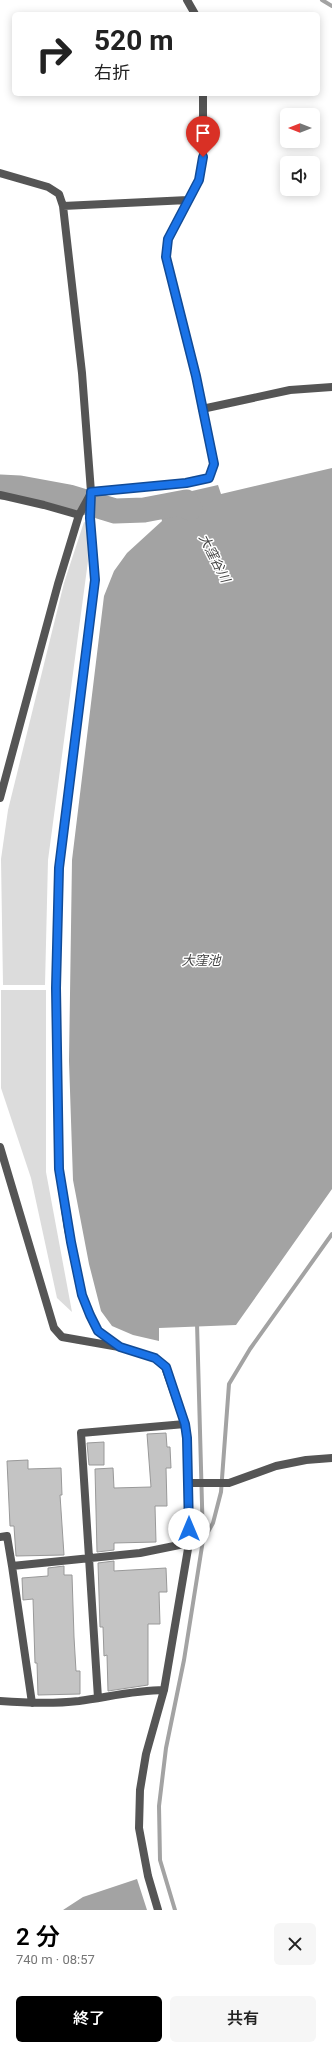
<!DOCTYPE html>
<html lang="ja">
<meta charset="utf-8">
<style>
:root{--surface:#fff;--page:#f6f6f6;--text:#222;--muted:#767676;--accent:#000}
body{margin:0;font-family:Roboto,"Noto Sans JP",sans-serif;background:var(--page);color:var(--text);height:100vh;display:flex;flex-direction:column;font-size:15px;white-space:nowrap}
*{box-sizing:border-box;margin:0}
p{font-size:13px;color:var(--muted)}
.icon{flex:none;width:22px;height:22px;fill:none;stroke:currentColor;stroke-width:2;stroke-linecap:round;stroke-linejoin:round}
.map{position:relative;height:1910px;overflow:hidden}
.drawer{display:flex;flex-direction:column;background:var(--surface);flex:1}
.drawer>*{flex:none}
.hud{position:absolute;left:12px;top:12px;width:308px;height:84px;border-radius:6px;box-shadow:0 2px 10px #0003;background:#fff;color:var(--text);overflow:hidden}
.needle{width:26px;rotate:270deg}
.buttons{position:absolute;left:280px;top:108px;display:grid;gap:8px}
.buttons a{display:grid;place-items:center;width:40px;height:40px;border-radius:6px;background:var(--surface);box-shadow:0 2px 10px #0003;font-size:20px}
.pin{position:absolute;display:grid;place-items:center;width:34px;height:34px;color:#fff;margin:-41px -17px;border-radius:50% 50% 50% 0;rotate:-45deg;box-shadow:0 0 4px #0007}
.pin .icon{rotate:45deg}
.me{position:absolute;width:44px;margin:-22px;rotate:0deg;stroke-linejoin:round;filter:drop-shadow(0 0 3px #0008)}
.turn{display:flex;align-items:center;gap:14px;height:84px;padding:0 16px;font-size:18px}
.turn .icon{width:52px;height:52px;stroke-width:2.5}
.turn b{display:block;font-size:28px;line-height:34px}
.round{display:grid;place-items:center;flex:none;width:42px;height:42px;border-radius:6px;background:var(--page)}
.summary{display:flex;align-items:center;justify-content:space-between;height:68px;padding:0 16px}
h1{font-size:24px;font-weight:600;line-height:30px;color:var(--accent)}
.cta{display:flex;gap:8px;margin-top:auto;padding:8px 16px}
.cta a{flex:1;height:46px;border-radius:6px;background:var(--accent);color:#fff;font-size:16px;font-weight:600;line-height:46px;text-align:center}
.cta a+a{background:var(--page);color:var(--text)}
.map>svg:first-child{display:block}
</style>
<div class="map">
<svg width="332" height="1910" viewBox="0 0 332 1910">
<rect width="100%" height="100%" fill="#fff"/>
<!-- green -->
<path fill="#dcdcdc" d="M84 522 87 523 88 561 48 860 45 985H3L1 859 8 810 64 583Z
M1 990H46V1172L72 1312 57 1298 31 1178 1 1088Z"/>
<!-- water -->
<path fill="#a3a3a3" d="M332 468V1189L236 1325 159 1328V1341L133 1335 112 1326 101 1311 89 1264 73 1180 69 1061 72 860 104 596 114 571 127 553 162 521 157 499 218 485 221 494Z
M137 1879 147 1910H63L83 1897Z"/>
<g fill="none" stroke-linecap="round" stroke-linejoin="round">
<!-- stream -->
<path stroke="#a3a3a3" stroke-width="4" d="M322 0 332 6
M204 1539 213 1523 221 1492 229 1384 250 1349 332 1234
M175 1910 160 1860 159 1806 166 1748 184 1660 203 1540 197 1323"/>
<!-- river -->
<path stroke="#a3a3a3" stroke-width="25" d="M0 487 20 488 69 497 115 511 144 510 186 502 190 508"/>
</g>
<!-- building -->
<path fill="#c4c4c4" stroke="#999" d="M166 1433 167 1447H170L171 1468H166L167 1506H155L156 1542 114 1543V1550L97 1552 95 1469 113 1468 114 1488 151 1487 147 1434Z
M104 1442V1465H89L87 1443Z
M28 1460V1469L61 1468 62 1495H60L64 1555 16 1556 14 1526H10L7 1461Z
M114 1561V1571L166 1568 167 1592H159L160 1624H148V1685L108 1691 107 1655 104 1656 103 1627H100L98 1563Z
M64 1566V1575H72L74 1637 76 1671H80V1694L38 1695 37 1663H35L33 1599 23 1600 22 1578 48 1576V1568Z"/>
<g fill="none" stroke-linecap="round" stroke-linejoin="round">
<!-- minor -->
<path stroke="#555" stroke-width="8" d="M187 0 195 14
M0 173 48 187 59 194 63 206 188 200
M63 206 82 373 91 492 90 518 95 579 59 868 56 988 59 1169 68 1229 82 1295 90 1315 98 1331 120 1347 155 1358 165 1367 185 1424 187 1438 189 1543 164 1690 146 1754 140 1790 139 1828 148 1876 158 1910
M202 409 290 390 332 387
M91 492 187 483 209 478 214 464 196 376 166 257 168 239 199 180 203 157V94
M0 495 44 505 79 515
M0 798 58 584 79 515 90 495
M0 1147 54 1328 62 1337 119 1347
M188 1483H229L276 1466 306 1460 332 1458
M0 1537 7 1536 12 1566 140 1553 189 1543
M12 1566 32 1703
M98 1698 81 1433 185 1424
M0 1701C26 1703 53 1704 79 1701 108 1697 136 1690 164 1690"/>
</g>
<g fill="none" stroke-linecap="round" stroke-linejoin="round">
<defs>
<path id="route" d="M189 1529 187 1438 185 1424 166 1367 155 1358 120 1347 98 1331 90 1315 82 1295 71 1242 59 1169 56 988 59 868 95 580 90 518 91 492 186 483 209 478 214 464 196 376 166 257 168 239 199 180 203 157"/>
</defs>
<!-- route casing -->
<use href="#route" stroke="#114b97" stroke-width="10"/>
<!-- route -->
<use href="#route" stroke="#1a73e8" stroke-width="7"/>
</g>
<g text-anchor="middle" stroke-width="3" stroke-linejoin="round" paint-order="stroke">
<!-- water labels -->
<g font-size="13" font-style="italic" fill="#444" stroke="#fff">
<text transform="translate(215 558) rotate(63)" y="5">大窪谷川</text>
<text x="201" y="965">大窪池</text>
</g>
</g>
</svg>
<div class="buttons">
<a><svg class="needle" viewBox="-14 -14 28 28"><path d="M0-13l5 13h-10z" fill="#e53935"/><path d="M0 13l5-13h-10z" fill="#767676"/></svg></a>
<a><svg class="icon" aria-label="sound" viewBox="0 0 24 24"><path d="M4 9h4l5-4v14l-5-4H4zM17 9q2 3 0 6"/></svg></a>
</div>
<div class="pin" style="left:203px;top:157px;background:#d93025"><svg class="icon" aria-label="arrive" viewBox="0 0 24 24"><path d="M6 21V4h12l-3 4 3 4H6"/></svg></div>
<svg class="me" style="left:189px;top:1529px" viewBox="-20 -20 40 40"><circle r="19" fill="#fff"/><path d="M0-13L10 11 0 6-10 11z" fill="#1a73e8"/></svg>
<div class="hud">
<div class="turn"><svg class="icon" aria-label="right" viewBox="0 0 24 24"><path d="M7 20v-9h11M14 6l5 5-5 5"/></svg><div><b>520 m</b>右折</div></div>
</div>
</div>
<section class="drawer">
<div class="summary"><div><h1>2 分</h1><p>740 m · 08:57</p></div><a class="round"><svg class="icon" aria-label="close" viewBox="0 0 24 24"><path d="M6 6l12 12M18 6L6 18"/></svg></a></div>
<div class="cta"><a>終了</a><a>共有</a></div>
</section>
